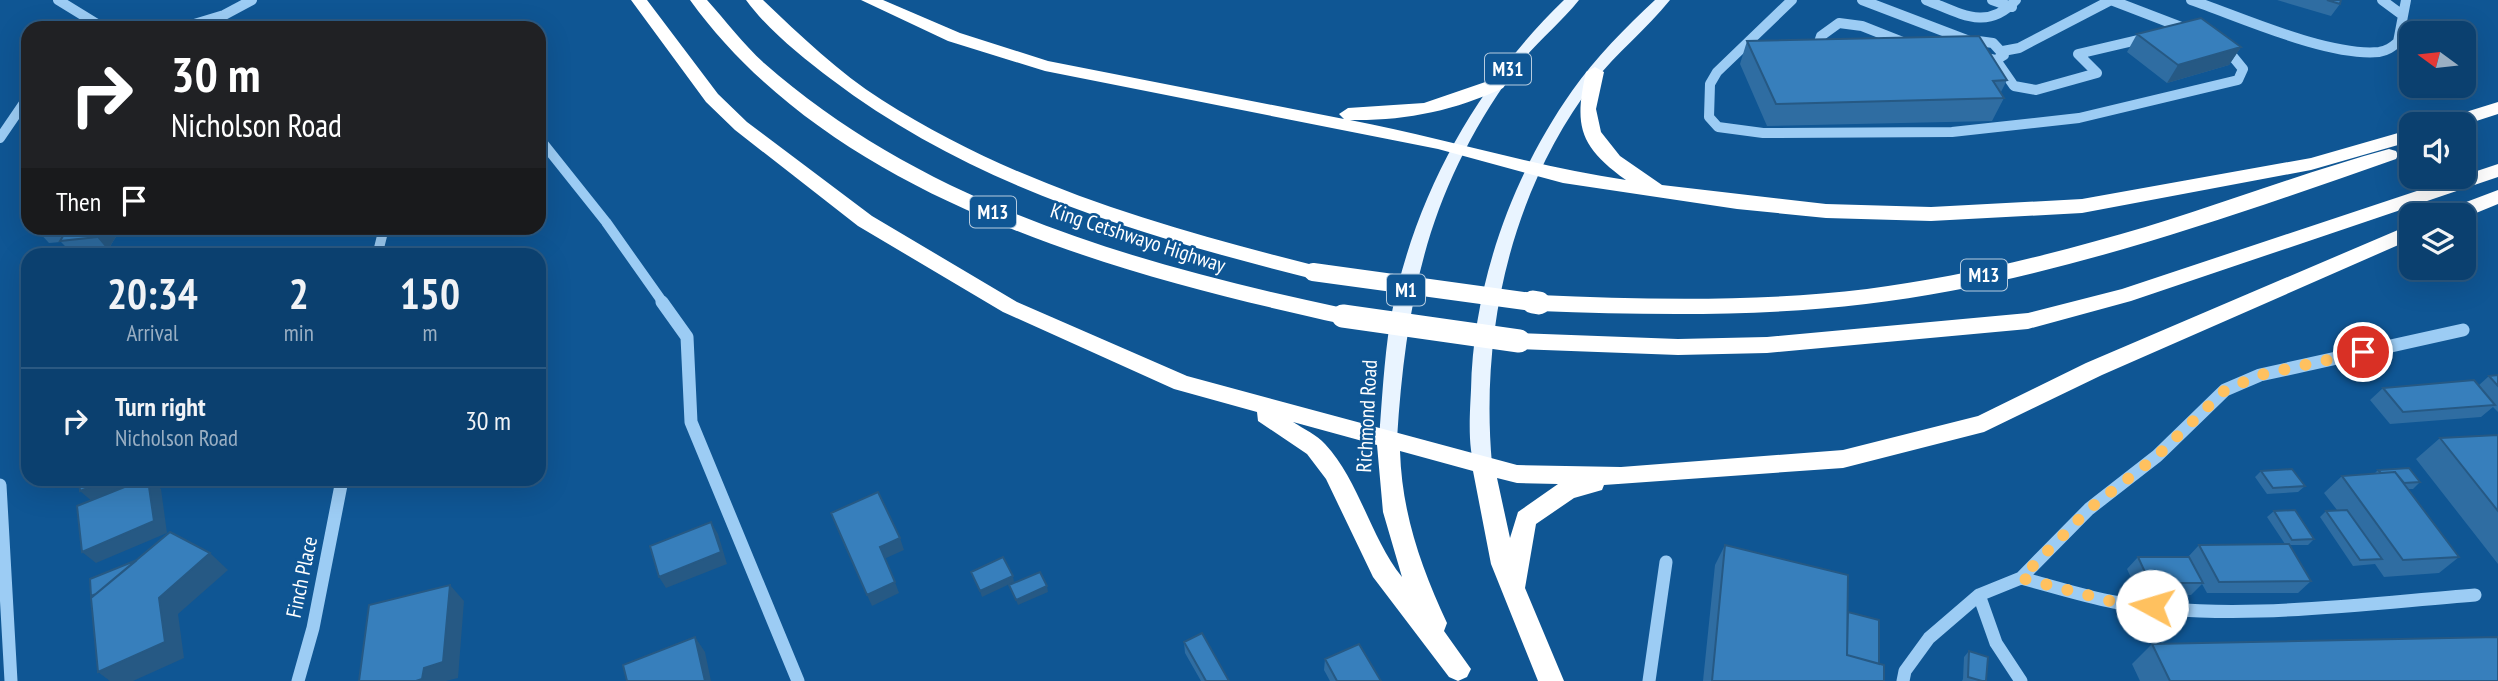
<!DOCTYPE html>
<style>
:root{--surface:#0b406f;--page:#194b77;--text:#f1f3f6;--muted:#9aafc3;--line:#2b5982}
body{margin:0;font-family:"PT Sans Narrow",sans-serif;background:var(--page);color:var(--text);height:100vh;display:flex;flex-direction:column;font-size:26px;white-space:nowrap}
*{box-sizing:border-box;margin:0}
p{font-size:23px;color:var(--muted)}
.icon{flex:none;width:38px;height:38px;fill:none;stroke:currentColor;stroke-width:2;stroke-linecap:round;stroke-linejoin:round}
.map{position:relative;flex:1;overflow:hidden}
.panel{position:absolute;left:21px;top:248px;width:525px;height:238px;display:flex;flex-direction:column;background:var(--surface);border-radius:21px;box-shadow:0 7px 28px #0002,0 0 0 2px var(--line)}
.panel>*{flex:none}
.banner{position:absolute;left:21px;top:21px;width:525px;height:214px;border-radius:21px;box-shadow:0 7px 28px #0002,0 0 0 2px var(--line);background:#202124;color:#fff;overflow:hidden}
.needle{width:46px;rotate:285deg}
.tools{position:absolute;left:2399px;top:21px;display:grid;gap:14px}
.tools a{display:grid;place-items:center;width:77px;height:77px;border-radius:14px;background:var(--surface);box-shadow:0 7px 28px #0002,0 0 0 2px var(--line);font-size:35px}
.pin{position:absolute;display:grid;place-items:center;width:60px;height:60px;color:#fff;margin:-30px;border:4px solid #fff;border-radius:50%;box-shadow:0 2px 7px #0007}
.me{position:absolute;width:77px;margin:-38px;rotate:276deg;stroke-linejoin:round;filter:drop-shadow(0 0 5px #0008)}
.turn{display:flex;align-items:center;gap:24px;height:147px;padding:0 35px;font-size:32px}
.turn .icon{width:91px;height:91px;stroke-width:2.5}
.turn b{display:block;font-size:49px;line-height:60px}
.then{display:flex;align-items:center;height:66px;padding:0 35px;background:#0003;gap:14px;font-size:26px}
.eta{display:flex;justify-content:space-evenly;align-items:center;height:119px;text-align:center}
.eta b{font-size:42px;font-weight:700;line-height:49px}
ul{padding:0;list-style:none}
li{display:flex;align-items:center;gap:21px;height:105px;padding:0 35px;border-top:2px solid var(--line)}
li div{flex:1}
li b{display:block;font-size:26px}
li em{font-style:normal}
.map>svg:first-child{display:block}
</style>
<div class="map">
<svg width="2498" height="681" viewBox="0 0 2498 681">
<rect width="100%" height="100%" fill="#0f5694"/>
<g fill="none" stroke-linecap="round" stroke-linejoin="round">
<!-- minor-far1 -->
<path stroke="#9cccf4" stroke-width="10" d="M58 0 102 27 111 28
M1792 0 1717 72 1710 84 1709 117 1718 127 1763 133 1952 132 2079 118 2238 80 2243 69 2225 47
M1862 0 1972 42
M1926 0C1960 13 1987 32 2016 0
M1992 0 2012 7
M2111 0 2189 30
M2191 0C2241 17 2328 57 2379 52 2387 51 2392 47 2398 42L2406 0
M2382 0 2401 14
M181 28 224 15 252 0
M1978 41 1993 43 2004 55 1996 60 1975 55 1970 46Z
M1828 51 1819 42 1821 36 1839 23 1862 26 1905 43
M2003 51 2019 48 2111 0
M1996 60 2014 86 2036 90 2097 73 2078 54 2142 39
M539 65 543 63
M0 138 28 97
M539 138 606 222 664 304
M377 256 384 228"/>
<!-- minor -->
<path stroke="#9cccf4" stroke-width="13" d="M662 302 687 337 691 422 798 681
M0 485 11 681
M2021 578C2052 586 2083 596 2114 602 2227 623 2360 604 2475 595
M1979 595 1996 643 2021 681
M298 681 313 628 342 480
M1649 681 1666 562
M1903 681 1905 671 1929 638 1979 595 2021 578 2089 509 2157 456 2225 390 2260 375 2463 330"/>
<!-- major -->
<path fill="#e9f4ff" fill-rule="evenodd" d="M1564 0H1579C1559 25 1533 45 1514 71 1429 188 1406 297 1397 439L1395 444H1381L1379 439C1382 400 1384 361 1390 322 1413 199 1474 87 1564 0Z
M1655 0H1670C1647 29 1617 52 1594 82 1511 190 1480 331 1492 464L1490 469 1483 472 1476 469C1467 451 1470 411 1471 390 1473 285 1512 176 1572 91 1596 57 1625 28 1655 0Z"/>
<!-- highway -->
<path fill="#fff" fill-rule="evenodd" d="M631 0H647L718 94 747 122 872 216 1017 302 1187 376 1517 465 1621 467 1843 450 1978 416 2086 363 2412 224V239L2102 375 1984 432 1843 468 1604 485 1602 490 1574 498 1536 524 1525 588 1564 681H1538L1491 564 1473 471 1400 451C1402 514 1421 567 1447 623L1444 631 1471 669 1467 677 1458 681 1449 677 1373 577 1326 479 1307 454 1258 421 1257 412 1174 389 1003 312 858 226 735 130 706 102ZM1293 422 1377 445 1383 512 1402 577C1370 537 1360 482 1325 444 1317 435 1304 429 1293 422ZM1497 478 1517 483 1558 484 1518 512 1510 538Z
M690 0H707C726 21 743 44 764 63 925 205 1137 264 1343 308L1350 311 1353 316 1350 321 1343 324C1115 274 834 199 690 0Z
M746 0H763C801 36 838 72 882 100 1013 184 1163 227 1313 265L1323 272 1313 279C1143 236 973 187 831 79 802 57 768 30 746 0Z
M861 0H883L960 33 1048 61 1344 119 1339 114 1348 108 1424 103 1497 78 1503 80 1506 84 1503 88C1454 111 1404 121 1350 120 1443 138 1533 166 1626 180 1579 146 1574 126 1586 72L1595 67 1604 72 1596 109 1601 132 1620 156 1662 185 1826 204 1931 207 2082 199 2311 158 2412 129V141L2311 170 2082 213 1931 221 1826 218 1737 209 1563 183 1438 149 1045 71 948 41Z
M2498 102V114L2464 125 2437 124 2440 120Z
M2389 149 2396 151 2398 155 2396 159C2224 219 2048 282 1866 304 1757 317 1648 315 1539 311L1532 308 1529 303 1532 298 1539 295C1649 300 1758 302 1867 289 1944 279 2021 262 2096 241 2195 215 2290 176 2389 149Z
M2498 164V177L2131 301 2028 329 1767 353 1678 355 1519 349 1512 347 1508 341 1512 335 1519 333 1678 339 1767 337 2028 313 2122 289Z
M2498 190V204L2464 218 2442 215 2445 210Z"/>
<!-- highway-bridge-far1 -->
<path stroke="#fff" stroke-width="18" d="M1313 272 1539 303"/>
<!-- highway-bridge -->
<path stroke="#fff" stroke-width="23" d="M1533 302 1539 303
M1343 316 1519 341"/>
</g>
<!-- wall -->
<path fill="#2f6da2" d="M2277 0H2341L2340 4 2331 16Z
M2137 34 2241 47 2229 65 2167 83 2127 52Z
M1747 41 2007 80 2001 92 2004 98 1992 121 1767 126 1740 64Z
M39 228H121L108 250 72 253 61 242 49 243 37 230Z
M2498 375V412L2493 407 2481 417 2390 424 2370 400 2383 388 2478 386 2489 376Z
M2498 435V564L2416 459 2440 438Z
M2378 470 2420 482 2413 489H2408L2459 557 2439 573 2384 577 2375 564 2353 566 2320 517 2326 511 2337 510 2324 493 2342 476 2374 474Z
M2261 471 2305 486 2298 492 2267 494 2255 477Z
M2274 511 2314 539 2308 545H2290L2311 581 2298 593H2207L2202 584 2191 595H2139L2127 569 2138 557H2188L2199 545 2285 544 2267 517Z
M1725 545 1848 612 1884 681H1703L1715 565Z
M1184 642 1229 681H1201L1185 653Z
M2152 644 2498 681H2140L2132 664Z
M1969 651 1986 681H1962L1963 679 1964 657Z
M1325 659 1381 681H1330L1324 670Z"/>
<!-- shaded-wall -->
<path fill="#265984" d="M2241 47 2229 65 2167 83 2178 65Z
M103 228H121L108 250 97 237Z
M109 480H152H151L161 489 167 533 96 563 82 552 94 503 80 491Z
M711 522 718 534 727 564 666 588 659 577Z
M900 538 904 550 884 559 880 547Z
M210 553 228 570 178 614 184 658 133 681H110L98 672 159 598Z
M1013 576 1014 582 982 597 980 591Z
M895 582 899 593 872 606 867 595Z
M450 585 464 601 458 678 446 681H416L424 668Z
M1047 586 1048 592 1018 605 1016 600Z
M695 637 705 652 711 681H705Z"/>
<!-- building -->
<path fill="#377fbc" stroke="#265984" stroke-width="2" d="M2327 0H2341L2340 4Z
M2201 18 2241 47 2178 65 2137 34Z
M1979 36 2007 80 1993 81 2004 98 1776 104 1747 41Z
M39 228H68L37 230Z
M68 228H103L97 237 60 241Z
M463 250 464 256H443Z
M2498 375V386L2489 376Z
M2474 380 2495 405 2403 412 2383 388Z
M2498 435V511L2440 438Z
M2409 468 2420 482 2404 483 2395 472 2381 473 2378 470Z
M2292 469 2305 486 2273 488 2261 471Z
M2395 472 2459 557 2403 560 2342 476Z
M79 480H109L80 491Z
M142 480H148L154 521 82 552 77 506Z
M878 492 900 538 880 547 895 582 867 595 831 513Z
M2295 510 2314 539 2292 540 2274 511Z
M2347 510 2382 559 2360 560 2326 511Z
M711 522 721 552 659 577 650 546Z
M170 532 210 553 159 598 165 642 98 672 91 598Z
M2289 544 2311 581 2219 582 2199 545Z
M1725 545 1848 575 1847 655 1884 665V681H1712Z
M1003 557 1013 576 980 591 971 572Z
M2138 557H2189L2203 583H2150Z
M137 560 96 594 91 596 90 579Z
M1040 572 1047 586 1016 600 1009 585Z
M450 585 443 662 424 668 422 679 416 681H359L369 605Z
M1848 612 1879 620V664L1847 655Z
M1202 633 1229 681H1206L1184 642Z
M695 637 705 681H627L623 665Z
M2498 637V681H2170L2152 644Z
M1359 644 1381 681H1337L1325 659Z
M1969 651 1988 657 1986 681H1982L1968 677Z"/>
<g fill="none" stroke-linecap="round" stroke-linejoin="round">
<!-- route -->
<path stroke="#ffc15f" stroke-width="12" stroke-dasharray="0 21.6" d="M2152 606 2114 602 2021 578 2089 509 2157 456 2225 390 2260 375 2363 352"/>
</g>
<g text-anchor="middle" stroke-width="5" stroke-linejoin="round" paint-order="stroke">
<!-- shield labels -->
<g fill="#0f5694" stroke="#b7ccdf" stroke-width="2">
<rect x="1485" y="53.5" width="46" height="31" rx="5"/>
<rect x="970" y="196.5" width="46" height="31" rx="5"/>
<rect x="1961" y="259.5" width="46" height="31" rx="5"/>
<rect x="1387" y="274.5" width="38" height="31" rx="5"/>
</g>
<g font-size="19" font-weight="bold" fill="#fff">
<text x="1508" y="76">M31</text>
<text x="993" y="219">M13</text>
<text x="1984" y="282">M13</text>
<text x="1406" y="297">M1</text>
</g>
<!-- street labels -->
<g font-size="21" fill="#fff" stroke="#0f5694">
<text transform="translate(1138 238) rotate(18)" y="7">King Cetshwayo Highway</text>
<text transform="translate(1367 416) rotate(-87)" y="7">Richmond Road</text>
<text transform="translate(302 577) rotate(-78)" y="7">Finch Place</text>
</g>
</g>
</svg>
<div class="tools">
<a><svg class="needle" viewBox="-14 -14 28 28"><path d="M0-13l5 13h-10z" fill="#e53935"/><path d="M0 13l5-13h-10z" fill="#9aafc3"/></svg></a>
<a><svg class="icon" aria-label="sound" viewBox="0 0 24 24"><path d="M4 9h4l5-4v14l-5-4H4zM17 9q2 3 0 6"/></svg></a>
<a><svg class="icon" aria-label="layers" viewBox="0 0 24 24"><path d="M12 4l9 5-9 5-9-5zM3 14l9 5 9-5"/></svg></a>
</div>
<div class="pin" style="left:2363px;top:352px;background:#d93025"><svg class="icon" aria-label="arrive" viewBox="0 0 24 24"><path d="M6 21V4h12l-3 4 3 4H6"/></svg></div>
<svg class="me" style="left:2152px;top:606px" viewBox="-20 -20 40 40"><circle r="19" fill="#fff"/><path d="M0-13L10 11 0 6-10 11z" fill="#ffc15f"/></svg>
<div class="banner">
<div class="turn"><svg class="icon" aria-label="right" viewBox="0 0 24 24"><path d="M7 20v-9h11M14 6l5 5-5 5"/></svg><div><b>30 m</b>Nicholson Road</div></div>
<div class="then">Then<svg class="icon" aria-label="arrive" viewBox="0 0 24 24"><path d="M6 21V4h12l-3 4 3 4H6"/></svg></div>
</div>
<section class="panel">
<div class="eta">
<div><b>20:34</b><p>Arrival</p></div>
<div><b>2</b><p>min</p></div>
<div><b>150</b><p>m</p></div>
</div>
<ul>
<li><svg class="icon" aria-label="right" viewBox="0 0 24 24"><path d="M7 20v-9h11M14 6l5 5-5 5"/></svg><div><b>Turn right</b><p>Nicholson Road</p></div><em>30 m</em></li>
</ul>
</section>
</div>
